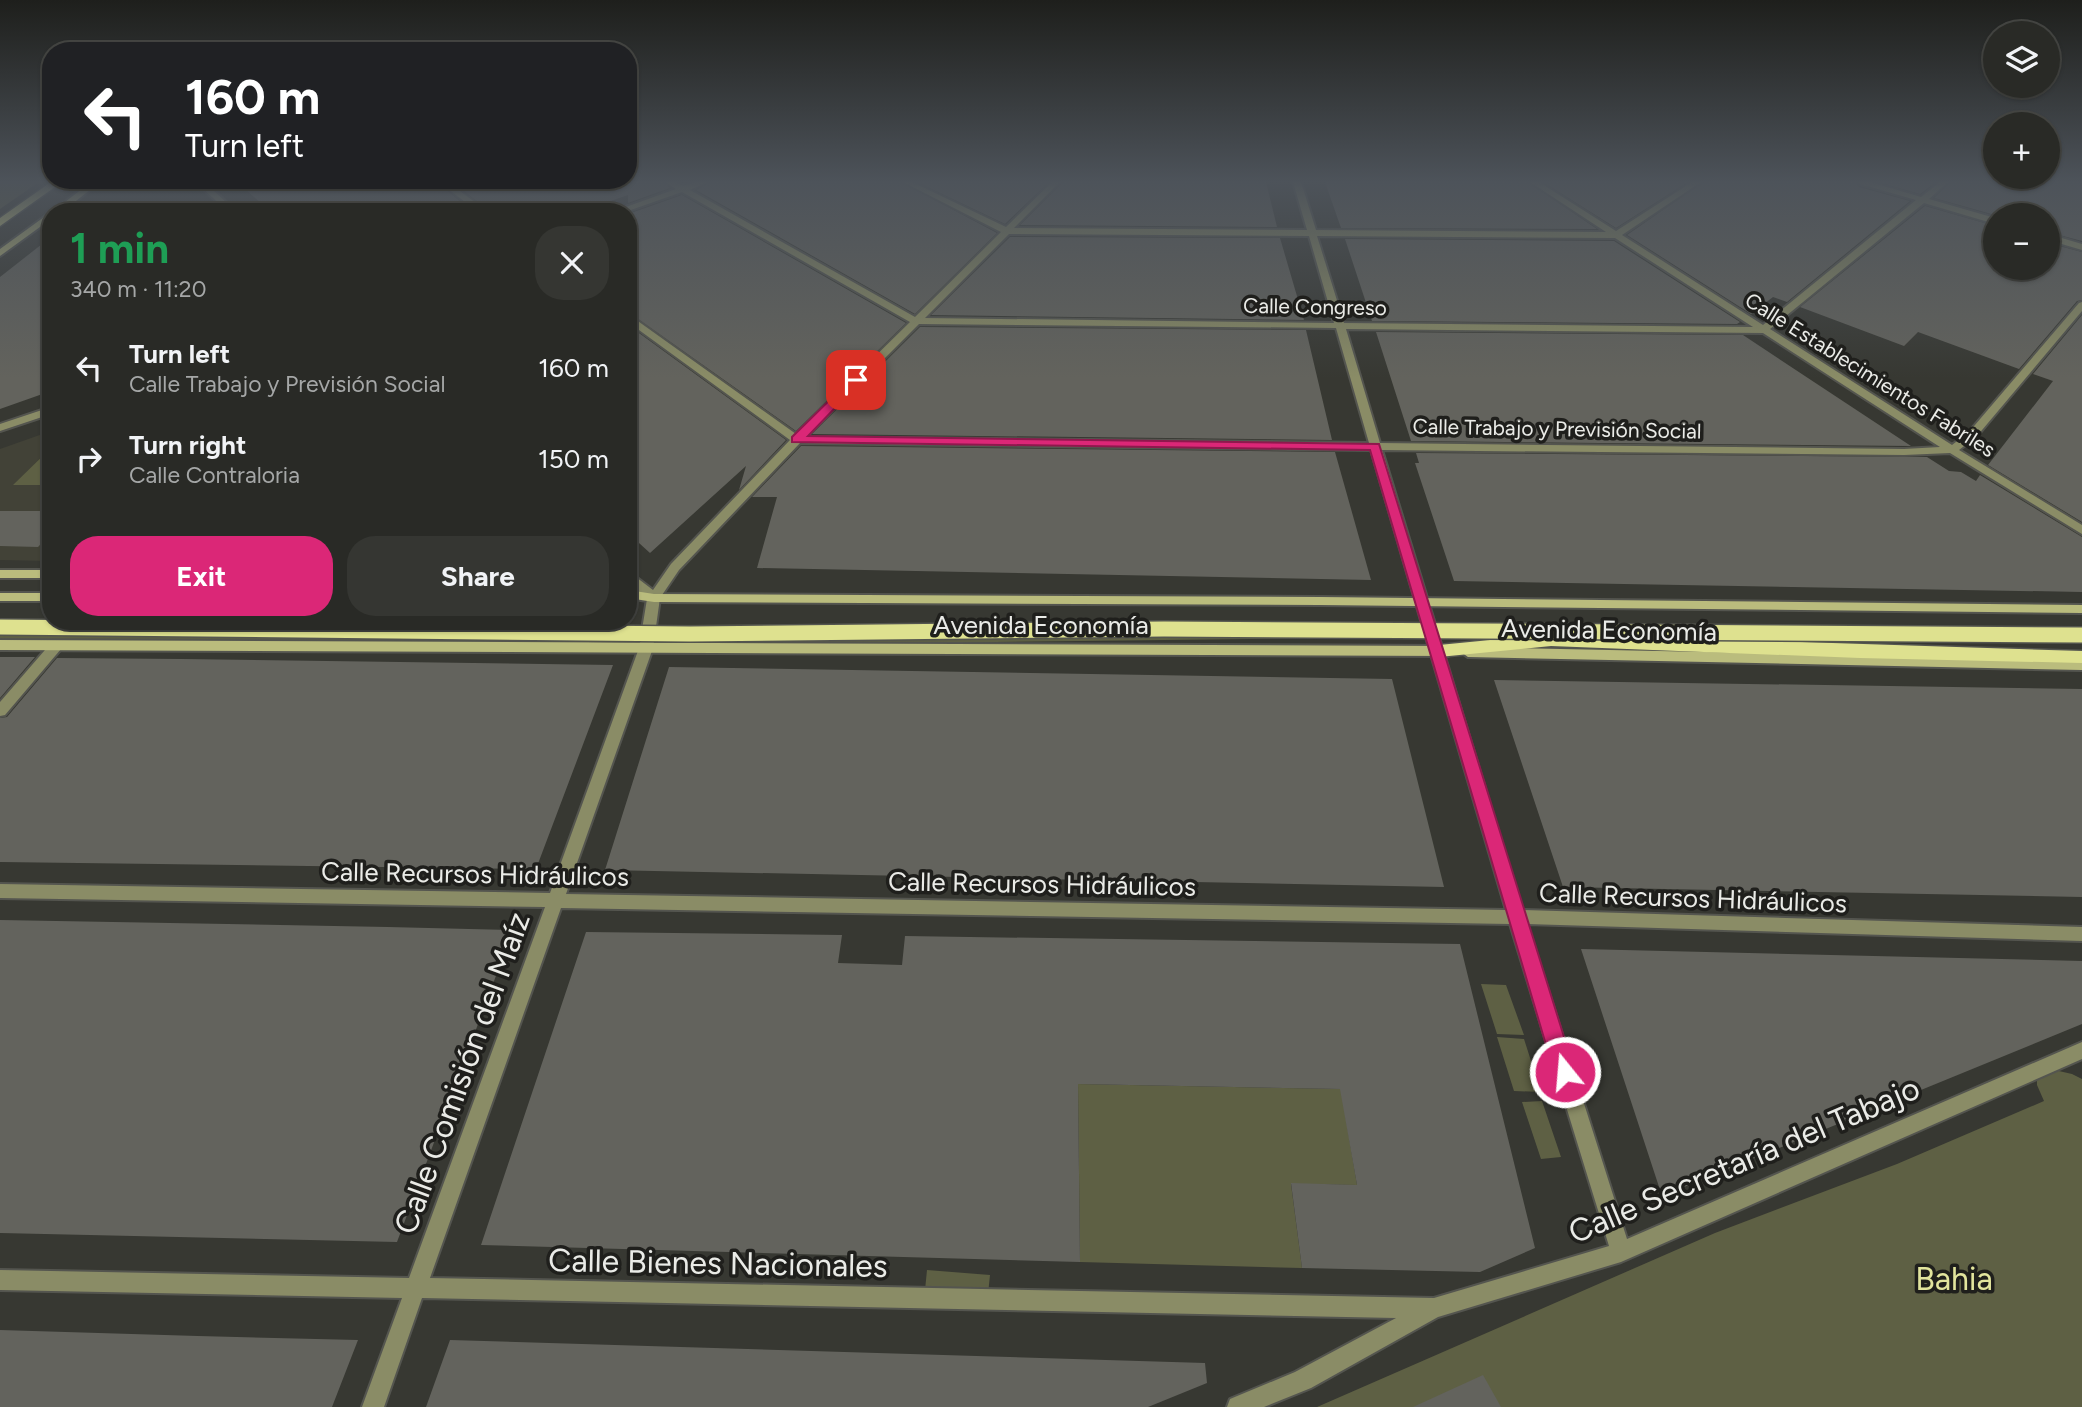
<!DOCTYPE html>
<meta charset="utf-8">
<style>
:root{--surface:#292a26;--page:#353632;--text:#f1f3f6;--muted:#a5a7a7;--line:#454643;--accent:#db2777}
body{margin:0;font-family:Figtree,sans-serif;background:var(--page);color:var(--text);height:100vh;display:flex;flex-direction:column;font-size:26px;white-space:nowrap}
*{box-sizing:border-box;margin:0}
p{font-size:23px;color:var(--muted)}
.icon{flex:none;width:38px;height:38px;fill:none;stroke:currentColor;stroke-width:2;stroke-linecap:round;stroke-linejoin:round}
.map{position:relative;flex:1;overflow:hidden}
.details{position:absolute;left:42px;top:203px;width:595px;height:427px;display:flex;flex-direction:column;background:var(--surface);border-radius:28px;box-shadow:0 2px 5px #0004,0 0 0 2px var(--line)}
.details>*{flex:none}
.hud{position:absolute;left:42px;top:42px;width:595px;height:147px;border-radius:28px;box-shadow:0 2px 5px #0004,0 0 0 2px var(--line);background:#202124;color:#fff;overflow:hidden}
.tools{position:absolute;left:1983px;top:21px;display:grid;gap:14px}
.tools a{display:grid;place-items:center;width:77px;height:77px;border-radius:50%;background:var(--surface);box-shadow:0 2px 5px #0004,0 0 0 2px var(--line);font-size:35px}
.pin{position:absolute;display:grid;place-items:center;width:60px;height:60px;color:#fff;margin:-30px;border-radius:14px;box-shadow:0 4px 10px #0006}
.me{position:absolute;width:77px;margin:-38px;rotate:343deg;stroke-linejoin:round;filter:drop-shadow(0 0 5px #0008)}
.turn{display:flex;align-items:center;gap:24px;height:147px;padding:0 28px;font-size:32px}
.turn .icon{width:91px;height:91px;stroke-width:2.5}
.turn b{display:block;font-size:49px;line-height:60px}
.round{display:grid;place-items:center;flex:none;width:74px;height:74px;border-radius:28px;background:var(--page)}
.summary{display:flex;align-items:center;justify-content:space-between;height:119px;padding:0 28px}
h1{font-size:42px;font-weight:700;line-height:52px;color:#1e9e55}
.cta{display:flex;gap:14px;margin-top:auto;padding:14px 28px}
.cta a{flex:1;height:80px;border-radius:28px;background:var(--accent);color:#fff;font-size:28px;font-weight:700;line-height:80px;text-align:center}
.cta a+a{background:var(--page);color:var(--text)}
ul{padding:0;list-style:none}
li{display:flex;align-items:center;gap:21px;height:91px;padding:0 28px}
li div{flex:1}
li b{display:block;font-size:26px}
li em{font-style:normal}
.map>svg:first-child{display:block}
</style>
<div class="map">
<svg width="2082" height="1407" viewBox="0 0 2082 1407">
<rect width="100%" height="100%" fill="#373832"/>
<!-- built -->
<path fill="#424237" d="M51 431V561L0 560V449Z"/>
<!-- green -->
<path fill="#5e6044" d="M0 182H39L0 209Z
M51 448V485H13Z
M0 619H51V621L643 625 1430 623 1434 637 636 646 0 639Z
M1481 984 1506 985 1524 1035 1497 1034Z
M1497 1037 1524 1039 1541 1092 1514 1091Z
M2050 1069 2072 1074 2082 1079V1407H1317L1715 1233 1897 1164 2044 1101 2037 1085V1078Z
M1078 1084 1341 1089 1357 1185 1291 1184 1302 1268 1080 1262Z
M1542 1101 1561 1157 1541 1159 1522 1102Z
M927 1270 990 1275 987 1304 924 1300Z"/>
<!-- building -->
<path fill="#63635d" d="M237 182H437L473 212H271Z
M452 182H664L670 188 628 203V195L579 212H491Z
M710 182H901L997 233 915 314 696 190Z
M917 182H1049L1005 224Z
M1063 182H1266L1277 227 1020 225Z
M1325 182H1528L1597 229 1341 228Z
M1543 182H1688L1616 228Z
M1703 182H1856L1859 187 1910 201 1787 302 1773 297 1751 314 1627 235Z
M1878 182H1936L1920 194Z
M1950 182H2082V241L2048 232V215H1995L1934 198Z
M682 195 906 323 796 431 628 312V214Z
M1925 206 1995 226V268H2048V243L2082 252V300L2077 301 2019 369 1918 332 1904 346 1800 307Z
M51 237V391L0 409V277Z
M1010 237 1280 238 1304 320 931 315Z
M1345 239 1614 241 1740 322 1737 324 1372 321Z
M2082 315V522L1988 465 2053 381 2033 374Z
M628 325 786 440 739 490 746 466 650 553 628 533Z
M920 327 1306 330 1332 440 812 434Z
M1376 332 1743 335 1911 446 1411 441Z
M801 446 1335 452 1371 580 757 568 777 497H752Z
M1416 453 1927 457 1949 471 1961 472 1976 481 1980 475 2082 537V592L1454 581 1415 463H1419Z
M0 511H51V533L38 547 0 546Z
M0 657H35L0 698Z
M57 658 182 659 613 665 536 869 0 862V718L7 717Z
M669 667 1392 679 1444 887 1039 879 1023 881 1008 878 605 870Z
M1494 680 2082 689V897L1563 887Z
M0 920 388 927 513 930 397 1242 0 1233Z
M586 932 842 935 838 963 902 965 905 936 1460 944 1535 1248 1480 1272 1302 1268 1291 1183 1357 1185 1340 1089 1078 1084 1080 1262 481 1245Z
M1581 949 2082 961V1024L1662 1196Z
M0 1330 198 1336 358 1340 332 1407H0Z
M450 1340 1205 1363 1207 1383 1148 1407H426Z
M1483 1375 1501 1407H1413Z"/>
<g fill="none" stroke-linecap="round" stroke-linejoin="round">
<defs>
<path id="minor" d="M196 182H204L237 212H228Z
M439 182H448L488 212H478Z
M666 182H675L683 186 697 182H708L690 190 915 317 1001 232 903 182H912L1006 227 1052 182H1060L1014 228 1307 230 1293 182H1301L1316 230 1606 232 1530 182H1539L1616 231 1692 182H1701L1622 235 1763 325 1916 200 1860 184 1859 182H1870L1921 197 1940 182H1948L1929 199 1995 218V224L1924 203 1770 329 1952 445 1969 432 2079 303 2082 302V311L1977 436 1959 450 2082 525V534L1950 453 1904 455 1382 450 1522 910 2082 927V941L1527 924 1627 1239 2082 1042V1059L1621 1262 1438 1317 1311 1388 1264 1407H1227L1230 1399 1295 1372 1396 1318 422 1298 384 1407H362L402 1298 0 1290V1270L409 1278 545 907 0 898V884L550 893 639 648 647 599 628 582V571L653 590 671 564 790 440 628 322V314L796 434 910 322 682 192 625 212H612L676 189ZM1009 234 1309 236 1334 323 925 318ZM1317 236 1615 238 1753 327 1344 323ZM919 324 1336 328 1369 443 806 437ZM1346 329 1763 333 1940 447 1904 449 1380 443ZM800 443 1371 450 1506 910 566 894 653 648 660 598 679 570ZM561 908 1510 924 1609 1246 1434 1298 430 1278Z
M2048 234 2082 244V250L2048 240Z
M51 407V414L0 431V424Z
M56 641 63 646 61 649 5 715 0 716V702L51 643Z"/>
<path id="secondary" d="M91 182H100L62 212H52Z
M51 212V219L0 256V249Z
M0 570H51V578H0Z
M628 590 654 594 1320 597 2082 605V613L1320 605 654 602 628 598Z
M0 593H51V601H0Z
M0 640 1448 646 1455 651 1448 656 0 650Z
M1468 647 2082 660V670L1468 657 1461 652Z"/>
<path id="primary" d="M51 182H62L0 226V218Z
M1551 634 2082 651V663L1860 658 1551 646 1439 657 1431 651 1439 645Z"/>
</defs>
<!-- minor casing -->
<use href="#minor" stroke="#54554f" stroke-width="4"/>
<!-- secondary casing -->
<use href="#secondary" stroke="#54554f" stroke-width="4"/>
<!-- primary casing -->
<use href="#primary" stroke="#54554f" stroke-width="3"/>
<!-- minor -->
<use href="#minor" fill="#8a8c66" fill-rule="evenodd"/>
<!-- secondary -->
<use href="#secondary" fill="#babc7d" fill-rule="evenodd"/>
<!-- primary -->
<use href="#primary" fill="#dee18f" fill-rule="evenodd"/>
<defs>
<path id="primary-bridge" d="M0 627 690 634 1164 629 2082 635"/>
</defs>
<!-- primary-bridge casing -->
<use href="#primary-bridge" stroke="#54554f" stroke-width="18" stroke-linecap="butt"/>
<!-- primary-bridge -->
<use href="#primary-bridge" stroke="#dee18f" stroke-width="15"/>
</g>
<!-- sky -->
<linearGradient id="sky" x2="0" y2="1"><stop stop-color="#1e1f1c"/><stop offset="0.48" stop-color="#4d535a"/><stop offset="1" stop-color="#4d535a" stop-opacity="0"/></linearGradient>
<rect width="2082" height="378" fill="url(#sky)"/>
<!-- route -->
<path fill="#db2777" stroke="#8e194d" stroke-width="2" d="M852 378 862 380 808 436 1379 444 1575 1072 1572 1079 1565 1082 1557 1079 1554 1072 1370 450 792 442V437Z"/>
<g text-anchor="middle" stroke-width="7" stroke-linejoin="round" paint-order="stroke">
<!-- far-street labels -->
<g font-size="21" fill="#eaebe7" stroke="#1f1f1c">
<text transform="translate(1315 307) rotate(1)" y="7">Calle Congreso</text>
<text transform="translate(1870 375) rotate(32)" y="7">Calle Establecimientos Fabriles</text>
<text transform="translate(1557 429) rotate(1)" y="7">Calle Trabajo y Previsión Social</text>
</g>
<!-- street labels -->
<g font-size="26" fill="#eaebe7" stroke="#1f1f1c">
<text x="1041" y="634">Avenida Economía</text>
<text transform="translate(1609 630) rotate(1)" y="9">Avenida Economía</text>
<text transform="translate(475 874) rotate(1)" y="9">Calle Recursos Hidráulicos</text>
<text transform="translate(1042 884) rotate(1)" y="9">Calle Recursos Hidráulicos</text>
<text transform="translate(1693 898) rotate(2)" y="9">Calle Recursos Hidráulicos</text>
</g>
<!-- near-street labels -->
<g font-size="32" fill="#eaebe7" stroke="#1f1f1c">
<text transform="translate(462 1073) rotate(-70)" y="11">Calle Comisión del Maíz</text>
<text transform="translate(1744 1160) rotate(-23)" y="11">Calle Secretaría del Tabajo</text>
<text transform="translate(718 1263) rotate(1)" y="11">Calle Bienes Nacionales</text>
</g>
<!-- near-park labels -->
<g font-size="32" fill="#e2e59d" stroke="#1f1f1c">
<text x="1954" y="1290">Bahia</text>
</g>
</g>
</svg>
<div class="tools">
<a><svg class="icon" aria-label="layers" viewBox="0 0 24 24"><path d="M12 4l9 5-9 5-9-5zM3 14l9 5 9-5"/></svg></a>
<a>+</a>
<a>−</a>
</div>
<div class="pin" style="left:856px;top:380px;background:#d93025"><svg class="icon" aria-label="arrive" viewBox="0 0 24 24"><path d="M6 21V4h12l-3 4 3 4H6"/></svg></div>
<svg class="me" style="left:1565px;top:1072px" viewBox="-20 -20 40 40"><circle r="17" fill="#db2777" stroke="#fff" stroke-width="3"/><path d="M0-11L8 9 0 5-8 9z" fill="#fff"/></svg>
<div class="hud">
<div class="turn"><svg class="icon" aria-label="left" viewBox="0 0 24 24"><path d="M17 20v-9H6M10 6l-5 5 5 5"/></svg><div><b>160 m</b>Turn left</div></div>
</div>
<section class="details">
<div class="summary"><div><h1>1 min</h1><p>340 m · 11:20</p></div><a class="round"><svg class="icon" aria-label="close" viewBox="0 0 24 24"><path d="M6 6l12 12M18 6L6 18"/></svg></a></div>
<ul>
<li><svg class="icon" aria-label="left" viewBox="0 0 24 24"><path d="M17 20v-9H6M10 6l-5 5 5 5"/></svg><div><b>Turn left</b><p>Calle Trabajo y Previsión Social</p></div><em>160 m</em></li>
<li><svg class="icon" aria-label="right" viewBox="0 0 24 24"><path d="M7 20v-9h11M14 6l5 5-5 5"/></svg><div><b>Turn right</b><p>Calle Contraloria</p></div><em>150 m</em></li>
</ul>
<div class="cta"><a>Exit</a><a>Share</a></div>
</section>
</div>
